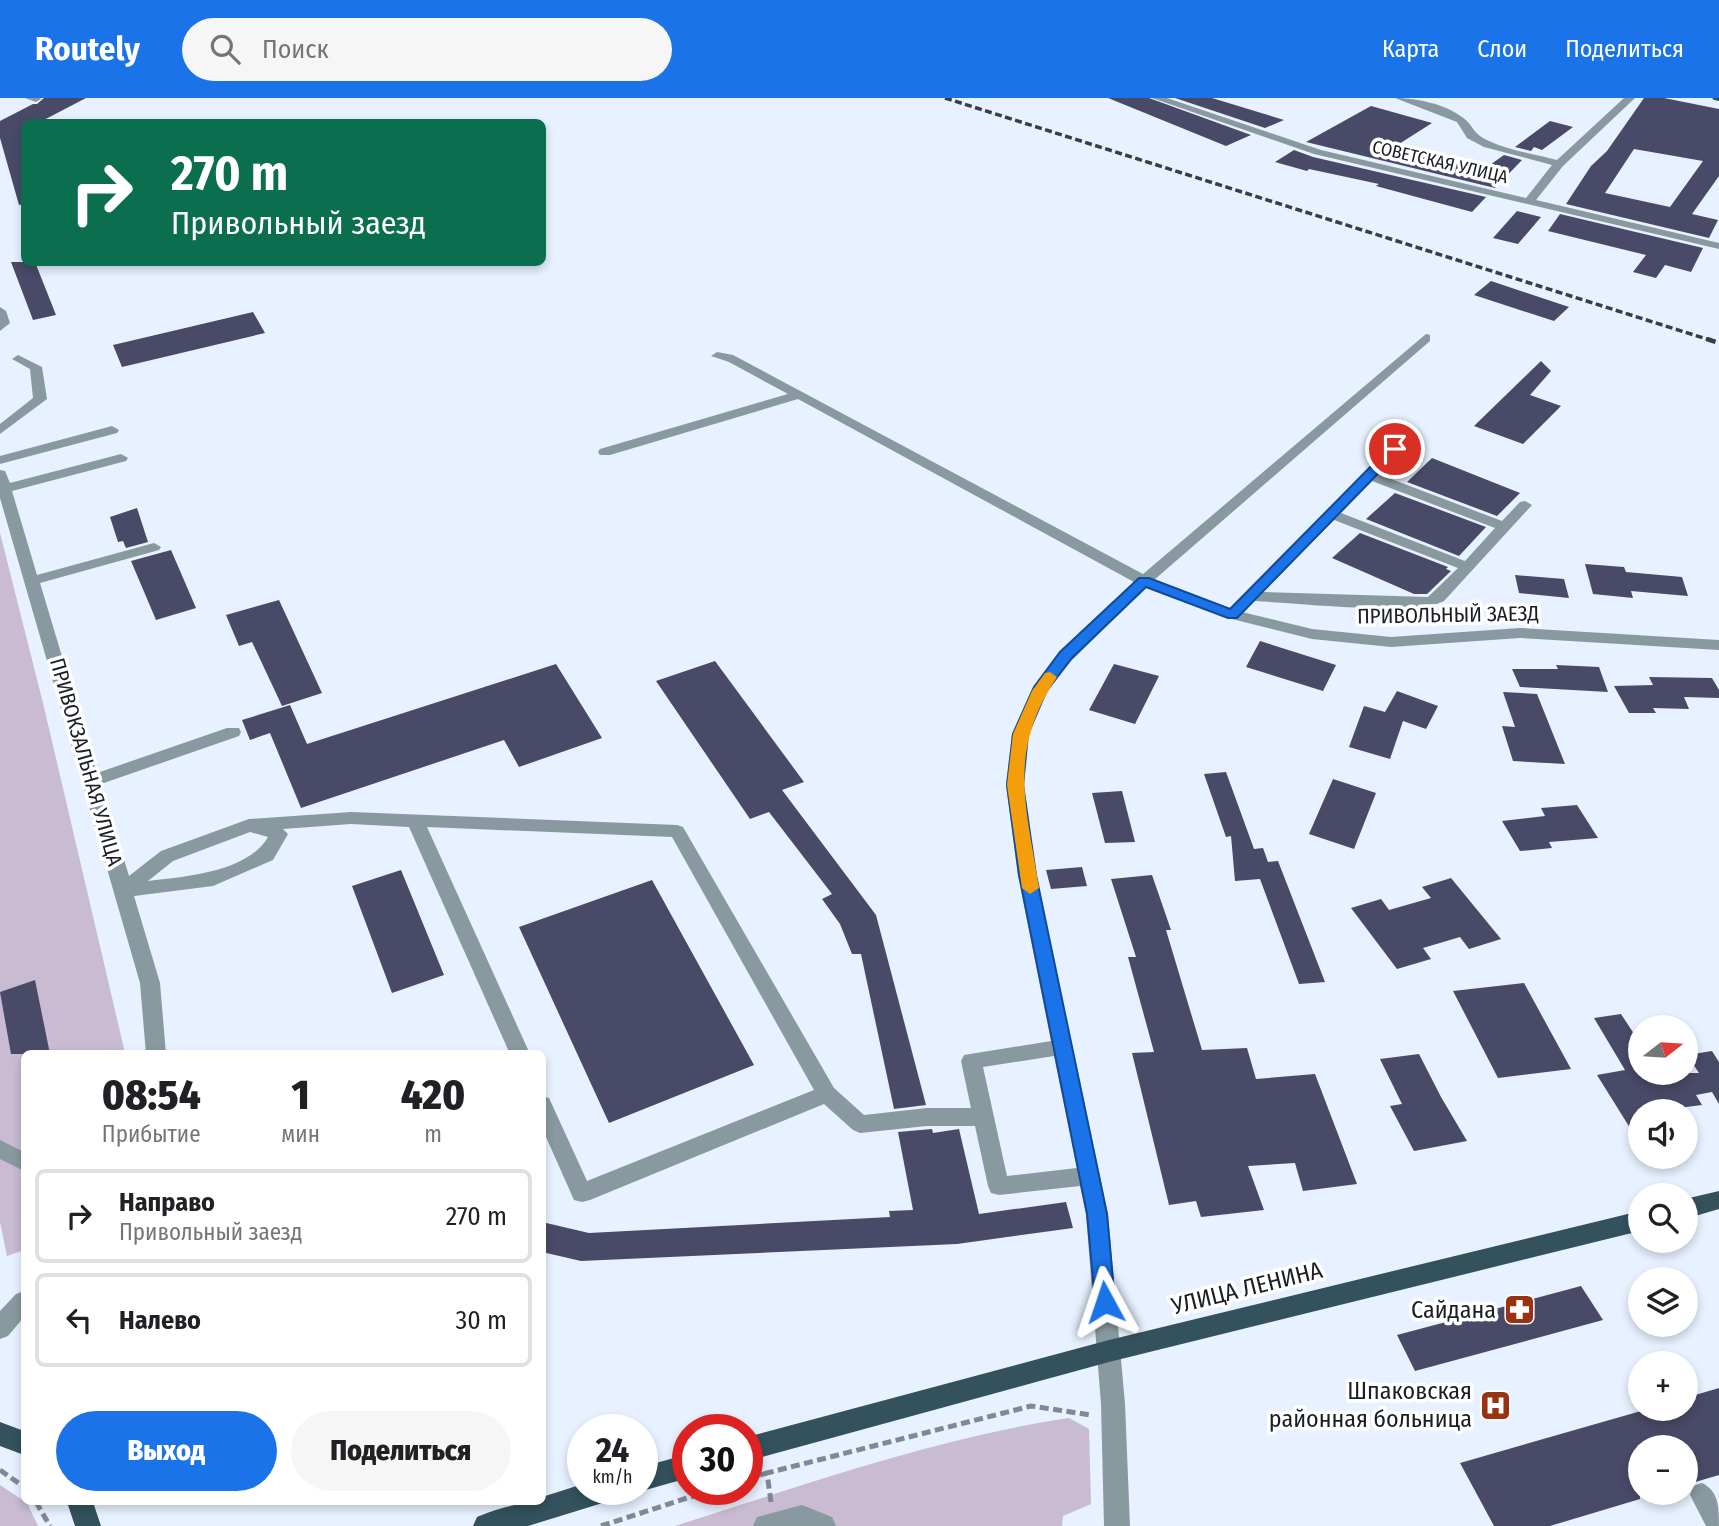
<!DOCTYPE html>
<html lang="ru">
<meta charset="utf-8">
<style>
:root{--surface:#fff;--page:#f6f6f6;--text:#202124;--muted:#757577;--line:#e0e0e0;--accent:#1a73e8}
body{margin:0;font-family:"Fira Sans Condensed",sans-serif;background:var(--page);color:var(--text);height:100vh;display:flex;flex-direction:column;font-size:26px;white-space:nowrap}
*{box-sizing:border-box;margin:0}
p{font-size:23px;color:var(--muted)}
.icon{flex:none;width:38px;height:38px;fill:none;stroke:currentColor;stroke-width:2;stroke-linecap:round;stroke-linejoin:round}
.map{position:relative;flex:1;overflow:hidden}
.panel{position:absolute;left:21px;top:952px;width:525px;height:455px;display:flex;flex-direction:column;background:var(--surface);border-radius:10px;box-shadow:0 4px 10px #0003}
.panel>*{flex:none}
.top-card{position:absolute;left:21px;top:21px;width:525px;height:147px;border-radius:10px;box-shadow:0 4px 10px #0003;background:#0b6e4f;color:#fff;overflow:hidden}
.needle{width:46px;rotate:73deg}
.controls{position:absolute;left:1628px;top:917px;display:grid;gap:14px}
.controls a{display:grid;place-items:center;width:70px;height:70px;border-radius:50%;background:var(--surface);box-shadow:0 4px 10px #0003;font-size:35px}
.speed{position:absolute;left:567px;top:1316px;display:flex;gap:14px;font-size:35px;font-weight:700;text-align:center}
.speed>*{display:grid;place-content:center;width:91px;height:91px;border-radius:50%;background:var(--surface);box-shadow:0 4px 10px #0003;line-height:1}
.speed small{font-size:18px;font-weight:400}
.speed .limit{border:10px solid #d22;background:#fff;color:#111}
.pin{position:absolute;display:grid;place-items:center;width:60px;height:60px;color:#fff;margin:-30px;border:4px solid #fff;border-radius:50%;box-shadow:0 2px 7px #0007}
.me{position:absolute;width:77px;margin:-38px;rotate:355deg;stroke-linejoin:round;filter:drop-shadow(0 0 5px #0008)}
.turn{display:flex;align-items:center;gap:24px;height:147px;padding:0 35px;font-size:32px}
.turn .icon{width:91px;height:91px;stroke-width:2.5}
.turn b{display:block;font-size:49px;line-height:60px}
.eta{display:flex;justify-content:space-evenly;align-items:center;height:119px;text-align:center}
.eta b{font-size:42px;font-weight:800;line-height:49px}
.cta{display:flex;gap:14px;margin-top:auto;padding:14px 35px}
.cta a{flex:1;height:80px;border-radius:42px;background:var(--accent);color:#fff;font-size:28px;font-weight:800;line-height:80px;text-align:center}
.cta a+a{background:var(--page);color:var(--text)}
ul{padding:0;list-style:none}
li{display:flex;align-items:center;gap:21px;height:94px;margin:0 14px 10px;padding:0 21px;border:4px solid var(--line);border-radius:10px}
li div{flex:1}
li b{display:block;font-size:26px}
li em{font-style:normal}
header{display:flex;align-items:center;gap:42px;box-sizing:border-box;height:98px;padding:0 35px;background:var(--accent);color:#fff}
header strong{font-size:33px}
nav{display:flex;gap:38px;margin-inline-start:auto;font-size:24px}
.search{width:490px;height:63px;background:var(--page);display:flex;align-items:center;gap:18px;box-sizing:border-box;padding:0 24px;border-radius:38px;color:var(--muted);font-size:26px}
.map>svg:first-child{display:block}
</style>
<header>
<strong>Routely</strong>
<div class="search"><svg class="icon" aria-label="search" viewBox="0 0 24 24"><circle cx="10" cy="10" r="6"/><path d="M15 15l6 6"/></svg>Поиск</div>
<nav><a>Карта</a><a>Слои</a><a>Поделиться</a></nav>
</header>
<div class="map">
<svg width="1719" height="1428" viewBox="0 0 1719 1428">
<rect width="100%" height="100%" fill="#e7f1ff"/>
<!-- green -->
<path fill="#c8bbd2" d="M0 435 43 605 125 955 24 956V1152L7 1158 0 1124Z
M1069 1320 1089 1331 1091 1406 1063 1418 1062 1428H675C804 1387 935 1340 1069 1320Z
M0 1387 27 1405 38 1428H0Z"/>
<!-- building -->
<path fill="#494a68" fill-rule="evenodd" d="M44 0H86L40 24H24V106L19 107 0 40V23L33 6H37Z
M1108 0H1149L1251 37 1226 48Z
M1175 0H1212L1284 22 1265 30Z
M1644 0H1664L1719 11V78L1692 116 1718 122 1709 140 1566 106 1591 68 1607 53ZM1634 51 1703 63 1670 109 1605 95Z
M1371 8 1432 25 1399 46 1487 69 1504 57 1522 62 1495 90 1306 44Z
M1550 23 1573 29 1542 52 1534 49 1531 53 1515 49Z
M1294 52 1313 59 1486 99 1472 114 1376 88 1379 86 1309 71 1307 73 1275 64Z
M1517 113 1541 119 1518 146 1493 140Z
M1560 116 1703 150 1691 174 1665 167 1656 180 1633 174 1646 157 1548 133Z
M11 164H35L56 217 33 222Z
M1491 183 1569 209 1554 223 1474 197Z
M253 214 265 235 122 269 113 247Z
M1541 263 1551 273 1530 297 1561 308 1523 346 1474 328Z
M1432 360 1520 395 1497 418 1407 384Z
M1395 395 1486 429 1459 458 1366 421Z
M137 410 148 444 126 450 123 443 118 444 110 419Z
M1360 435 1448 469 1446 471 1451 473 1427 496H1414L1332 460Z
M171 452 196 510 156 522 131 463Z
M1585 466 1624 469 1626 474 1682 479 1688 498 1631 493 1633 500 1593 496Z
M1515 477 1564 481 1569 500 1519 495Z
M279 502 322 595 282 608 252 544 239 548 226 517Z
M1260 543 1336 567 1323 593 1246 569Z
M715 563 804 684 782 692 876 817 926 1007 894 1011 861 856H852L840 826 822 801 832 796 769 714 750 721 656 583Z
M556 566 602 640 519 669 504 642 301 710 270 635 250 642 242 622 290 607 307 646Z
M1114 566 1159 578 1135 626 1089 612Z
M1556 567 1599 569 1608 594 1520 589 1512 571H1558Z
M1649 579 1712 580 1719 592V600L1684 599 1689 611 1653 610 1656 615H1629L1614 588 1653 587Z
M1397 593 1438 608 1426 631 1403 623 1390 661 1349 649 1364 608 1385 614Z
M1503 594 1537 596 1565 666 1513 663 1502 628 1515 629Z
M1226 674 1254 751 1263 750 1268 764 1278 763 1325 884 1299 886 1260 781 1235 783 1231 738 1226 739 1204 676Z
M1333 681 1376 695 1354 751 1309 736Z
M1122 693 1135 744 1105 745 1092 695Z
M1577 707 1598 740 1549 744 1552 750 1520 753 1502 723 1545 718 1541 710Z
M1082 769 1087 788 1051 791 1046 772Z
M401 772 444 877 392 895 352 788Z
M1152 777 1171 832H1166L1202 952 1247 950 1256 981 1315 976 1357 1086 1303 1093 1295 1065 1248 1068 1264 1112 1201 1119 1196 1103 1169 1107 1132 955 1154 954 1128 859H1136L1111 781Z
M1451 780 1501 841 1469 851 1460 839 1423 850 1431 861 1397 871 1351 810 1381 801 1389 812 1431 800 1422 789Z
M652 782 754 967 609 1025 519 829Z
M35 882 50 956H11L0 894Z
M1524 885 1571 971 1498 980 1453 893Z
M1621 916 1640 945V975H1699L1687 957 1712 953 1719 964V1006L1712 994 1696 997 1702 1007 1670 1011 1672 1013H1640V1046L1597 977 1625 972 1594 920Z
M1419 956 1441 999 1467 1043 1414 1053 1390 1008 1402 1006 1380 961Z
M932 1031 933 1035 959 1031 979 1116 1066 1104 1073 1130 957 1146 581 1163 542 1154V1124L589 1135 890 1119 889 1113 913 1112 898 1034Z
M1581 1188 1603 1222 1415 1273 1397 1237Z
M1719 1290V1377L1685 1387V1349H1640V1401L1550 1428H1494L1460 1365 1648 1311H1685V1300Z"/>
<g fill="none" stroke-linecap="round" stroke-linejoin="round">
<!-- path -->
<path stroke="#818892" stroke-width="5" stroke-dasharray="9 4.5" stroke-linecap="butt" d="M0 1372 24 1389
M747 1381 767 1375
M36 1404 50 1428
M771 1404 767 1375 1031 1308 1091 1317
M601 1428 715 1391"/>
<!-- minor -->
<path fill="#8899a0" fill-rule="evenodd" d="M25 0H40L41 1 36 4Z
M1152 0H1167L1321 52 1526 100 1552 67 1484 49 1467 40 1457 24 1395 0C1416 0 1445 6 1462 19 1474 27 1471 35 1489 43 1510 53 1535 56 1557 62L1624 0H1635L1563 68 1536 102 1719 145V151L1314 56Z
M0 209 6 213 10 225 0 233Z
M1426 236 1430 237V243L1154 482 1238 513 1312 531 1391 539 1520 530 1719 542V552L1520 540 1391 549 1312 541 1228 520 1146 489 1072 562 1046 594 1028 636 1024 687 1036 777 1108 1116 1125 1306 1130 1428H1104L1101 1306 1086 1116 1080 1088 999 1097 991 1095 988 1088 975 1028H927L860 1035 853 1032 824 1006 590 1102 582 1104 574 1102 542 1030V998L549 1000 587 1083 814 992 672 739 427 729 530 956H510L409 729 351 726 283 731 288 736 273 762 213 788 134 798 160 885 166 956H146L140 885 0 400V372L5 373 10 385 121 356 128 360 126 363 12 393 37 477 154 445 161 449 159 452 40 485 97 675 227 630H239L241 634 239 638 101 686 129 778 161 753 249 721 351 714 677 727 683 729 834 990 864 1017 927 1010H971L961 963 964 957 1051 943 1018 777 1006 687 1012 636 1031 593 1060 554 1134 484 798 301 610 357H600L598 354 600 351 788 296 729 264 711 258 717 254 733 257 1143 476ZM250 734 268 739C248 774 185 779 148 783L173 763ZM1054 958 1077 1070 1007 1078 983 969Z
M18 257 42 269 47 301 0 336V326L33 300 30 271 12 261Z
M112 328 119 332 117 335 0 366V358Z
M1395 347 1402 351 1378 376 1502 423 1520 404 1525 403 1532 407 1444 503C1416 518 1293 505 1255 503L1247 507 1242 505 1239 502 1242 499 1390 348ZM1372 383 1495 430 1465 463 1341 415ZM1334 422 1458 470 1428 499 1263 494Z
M0 1042 24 1054V1073L0 1061Z
M24 1193V1219L8 1238 0 1241V1213L16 1196Z
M1702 1385C1719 1393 1719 1410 1719 1428H1706L1690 1397 1693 1388Z
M802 1407 832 1419 836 1428H753L757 1419Z"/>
<!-- major -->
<path fill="#33525e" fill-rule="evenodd" d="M1712 0H1719V3L1714 2Z
M1719 1093V1111L1685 1121V1101Z
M1640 1113V1133L1109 1264 747 1363V1339L1109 1242Z
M0 1324 24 1333V1357L0 1348Z
M688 1356V1380L642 1393 637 1391H642V1369Z
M583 1386V1391H621L618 1400 609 1403 528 1428H473L477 1419C498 1410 520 1404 542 1404V1399Z
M67 1404H93L101 1428H75Z"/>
<!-- rail-far1 -->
<path stroke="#393d44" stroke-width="3.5" stroke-dasharray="7 3.5" stroke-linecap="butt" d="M945 0 1713 243"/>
<!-- rail -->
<path stroke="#393d44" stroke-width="4.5" stroke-dasharray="9 4.5" stroke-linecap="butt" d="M1707 241 1719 245"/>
</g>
<!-- route -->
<path fill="#1a73e8" stroke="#114b97" stroke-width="2" d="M1395 347 1400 348V353L1237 520H1228L1146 489 1071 561 1046 594 1028 636 1023 687 1036 777 1107 1116 1115 1204 1112 1210 1105 1213 1098 1210 1095 1204 1087 1116 1019 777 1007 687 1013 636 1034 589 1060 554 1139 480H1149L1230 511 1391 348Z"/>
<!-- slow -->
<path fill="#f59e0b" d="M1050 574 1057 579C1007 654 1026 707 1039 790L1030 796 1022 790 1007 687 1013 636 1032 593 1045 575Z"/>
<!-- icons -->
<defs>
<symbol id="pharmacy-square" viewBox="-11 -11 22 22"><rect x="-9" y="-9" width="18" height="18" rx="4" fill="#993211" stroke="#fff"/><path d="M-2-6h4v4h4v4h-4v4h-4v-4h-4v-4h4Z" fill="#fff"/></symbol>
<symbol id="hospital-square" viewBox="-11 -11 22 22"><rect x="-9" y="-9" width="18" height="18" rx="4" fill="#993211" stroke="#fff"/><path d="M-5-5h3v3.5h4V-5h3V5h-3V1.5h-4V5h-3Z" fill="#fff"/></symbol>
</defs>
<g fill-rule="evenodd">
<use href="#pharmacy-square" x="1502" y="1194" width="35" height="35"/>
<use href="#hospital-square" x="1478" y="1290" width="35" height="35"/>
</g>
<g text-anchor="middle" stroke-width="7" stroke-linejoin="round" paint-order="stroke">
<!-- far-street labels -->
<g font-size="18" fill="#1b1f24" stroke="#fff">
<text transform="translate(1440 64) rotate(13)" y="6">СОВЕТСКАЯ УЛИЦА</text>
</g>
<!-- street labels -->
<g font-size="21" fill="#1b1f24" stroke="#fff">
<text transform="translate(1448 517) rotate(-1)" y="7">ПРИВОЛЬНЫЙ ЗАЕЗД</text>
<text transform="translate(86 664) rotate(74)" y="7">ПРИВОКЗАЛЬНАЯ УЛИЦА</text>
</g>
<!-- near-street labels -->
<g font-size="24" fill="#1b1f24" stroke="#fff">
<text transform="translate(1247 1190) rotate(-14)" y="8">УЛИЦА ЛЕНИНА</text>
</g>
<!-- near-poi labels -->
<g font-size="24" fill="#1b1f24" stroke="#fff" text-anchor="end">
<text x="1496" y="1220">Сайдана</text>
<text x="1472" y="1301">Шпаковская<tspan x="1472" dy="28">районная больница</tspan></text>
</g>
</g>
</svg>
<div class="controls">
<a><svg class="needle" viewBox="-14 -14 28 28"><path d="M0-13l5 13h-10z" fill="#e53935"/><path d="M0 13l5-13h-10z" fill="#757577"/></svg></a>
<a><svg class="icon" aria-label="sound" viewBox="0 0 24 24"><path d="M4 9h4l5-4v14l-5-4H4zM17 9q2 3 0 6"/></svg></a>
<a><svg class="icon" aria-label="search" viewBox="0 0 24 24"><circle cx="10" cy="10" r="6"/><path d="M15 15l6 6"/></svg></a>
<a><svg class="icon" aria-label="layers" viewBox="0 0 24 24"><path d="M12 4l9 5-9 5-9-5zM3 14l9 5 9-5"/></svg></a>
<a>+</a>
<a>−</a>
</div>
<div class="speed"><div>24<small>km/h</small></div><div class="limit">30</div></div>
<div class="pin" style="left:1395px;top:351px;background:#d93025"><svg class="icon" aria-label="arrive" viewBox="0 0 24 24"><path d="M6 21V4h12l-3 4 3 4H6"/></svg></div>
<svg class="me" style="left:1105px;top:1204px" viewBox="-20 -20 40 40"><path d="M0-17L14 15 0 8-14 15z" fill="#1a73e8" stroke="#fff" stroke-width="4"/></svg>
<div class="top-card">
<div class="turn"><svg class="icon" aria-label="right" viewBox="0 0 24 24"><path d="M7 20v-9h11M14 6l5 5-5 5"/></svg><div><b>270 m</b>Привольный заезд</div></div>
</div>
<section class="panel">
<div class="eta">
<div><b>08:54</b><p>Прибытие</p></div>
<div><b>1</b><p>мин</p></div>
<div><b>420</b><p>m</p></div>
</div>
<ul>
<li><svg class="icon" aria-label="right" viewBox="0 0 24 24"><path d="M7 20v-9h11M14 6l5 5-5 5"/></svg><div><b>Направо</b><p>Привольный заезд</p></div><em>270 m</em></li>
<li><svg class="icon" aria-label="left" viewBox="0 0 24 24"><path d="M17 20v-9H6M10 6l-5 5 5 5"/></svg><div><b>Налево</b></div><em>30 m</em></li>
</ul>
<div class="cta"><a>Выход</a><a>Поделиться</a></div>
</section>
</div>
